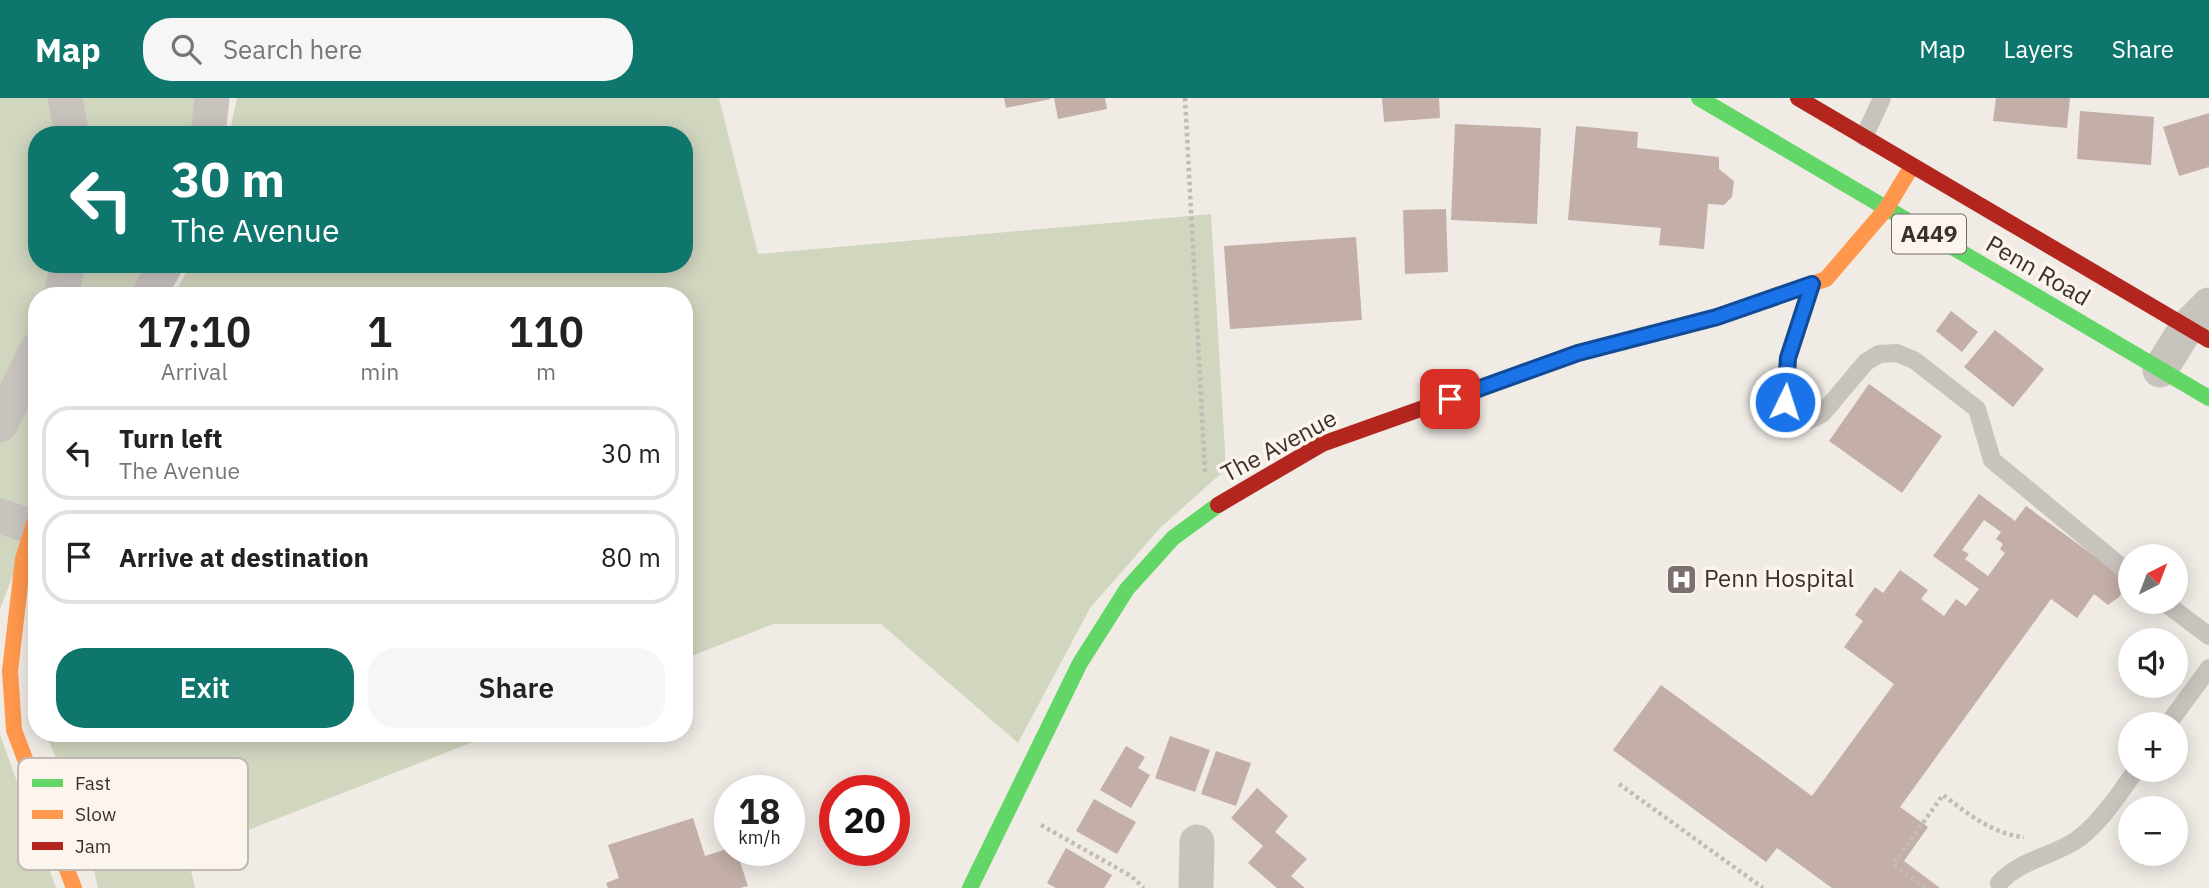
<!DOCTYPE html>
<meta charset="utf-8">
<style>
:root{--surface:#fff;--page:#f6f6f6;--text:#222;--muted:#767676;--line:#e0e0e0;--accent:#0f766e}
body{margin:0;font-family:"IBM Plex Sans",sans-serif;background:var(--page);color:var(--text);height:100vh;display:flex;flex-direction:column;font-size:26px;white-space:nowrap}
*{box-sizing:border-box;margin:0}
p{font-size:23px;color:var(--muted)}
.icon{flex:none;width:38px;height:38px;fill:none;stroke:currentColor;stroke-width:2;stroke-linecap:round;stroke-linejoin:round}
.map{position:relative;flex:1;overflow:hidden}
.sheet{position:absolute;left:28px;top:189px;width:665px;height:455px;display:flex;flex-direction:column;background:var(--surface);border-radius:28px;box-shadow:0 4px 18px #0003}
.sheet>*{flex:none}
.banner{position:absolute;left:28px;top:28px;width:665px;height:147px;border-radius:28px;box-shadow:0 4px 18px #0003;background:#0f766e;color:#fff;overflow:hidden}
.needle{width:46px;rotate:42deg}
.buttons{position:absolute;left:2118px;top:446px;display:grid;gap:14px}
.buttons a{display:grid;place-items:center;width:70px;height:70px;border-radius:50%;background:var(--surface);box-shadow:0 4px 18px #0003;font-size:35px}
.speed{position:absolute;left:714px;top:677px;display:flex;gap:14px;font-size:35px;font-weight:700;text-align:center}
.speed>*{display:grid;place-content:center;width:91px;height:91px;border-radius:50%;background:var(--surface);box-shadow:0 4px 18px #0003;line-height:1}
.speed small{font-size:18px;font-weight:400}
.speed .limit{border:10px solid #d22;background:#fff;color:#111}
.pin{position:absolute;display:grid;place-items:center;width:60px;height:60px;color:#fff;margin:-30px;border-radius:14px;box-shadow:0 4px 10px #0006}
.me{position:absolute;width:77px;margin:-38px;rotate:4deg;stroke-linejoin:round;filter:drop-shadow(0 0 5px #0008)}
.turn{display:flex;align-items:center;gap:24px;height:147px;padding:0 28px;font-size:32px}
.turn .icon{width:91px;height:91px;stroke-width:2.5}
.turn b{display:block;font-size:49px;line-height:60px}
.eta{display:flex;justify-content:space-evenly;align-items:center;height:119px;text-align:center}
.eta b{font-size:42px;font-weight:600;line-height:49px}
.action{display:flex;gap:14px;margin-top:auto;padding:14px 28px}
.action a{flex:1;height:80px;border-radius:28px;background:var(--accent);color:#fff;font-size:28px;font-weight:600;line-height:80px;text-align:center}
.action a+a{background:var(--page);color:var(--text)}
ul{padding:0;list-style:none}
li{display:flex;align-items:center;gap:21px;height:94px;margin:0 14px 10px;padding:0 14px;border:4px solid var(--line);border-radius:28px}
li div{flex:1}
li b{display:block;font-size:26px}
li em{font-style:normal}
header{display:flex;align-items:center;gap:42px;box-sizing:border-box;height:98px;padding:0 35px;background:var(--accent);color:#fff}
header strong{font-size:33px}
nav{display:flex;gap:38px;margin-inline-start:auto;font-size:24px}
.search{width:490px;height:63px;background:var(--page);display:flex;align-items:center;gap:18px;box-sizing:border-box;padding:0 24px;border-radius:28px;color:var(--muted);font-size:26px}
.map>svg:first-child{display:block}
</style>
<header>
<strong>Map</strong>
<div class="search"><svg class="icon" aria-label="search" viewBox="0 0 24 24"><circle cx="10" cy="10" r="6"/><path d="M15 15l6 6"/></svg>Search here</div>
<nav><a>Map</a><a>Layers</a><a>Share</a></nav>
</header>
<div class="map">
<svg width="2209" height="790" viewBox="0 0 2209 790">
<rect width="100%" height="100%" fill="#f0ebe5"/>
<!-- green -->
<path fill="#d1d6bf" d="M0 0H196L193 37H37V166H157L131 198H37V415L0 511Z
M237 0H719L758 156 1211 116 1226 371 1160 430 1090 510 1018 645 881 526H773L684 561V198H173L191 166H684V37H229Z
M45 635H496L187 756 195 790H98L81 717Z
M0 637 56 790H0Z"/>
<!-- building -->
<path fill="#c3afa7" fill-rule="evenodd" d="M1004 0H1050L1051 1 1006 10Z
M1054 0H1105L1107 11 1058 21Z
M1382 0H1439L1440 20 1384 24Z
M1996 0H2070L2067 30 1993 23Z
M2080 13 2154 19 2151 67 2077 61Z
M2209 15V69L2179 78 2163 29Z
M1455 26 1541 30 1537 126 1451 122Z
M1576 28 1638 34 1637 50 1719 59V71L1734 83 1732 99 1724 107 1708 106 1704 151 1659 147 1661 130 1568 122Z
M1446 111 1448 174 1405 176 1403 112Z
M1356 139 1362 222 1230 231 1224 148Z
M1951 213 1978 234 1962 254 1936 233Z
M1995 232 2044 271 2013 309 1964 269Z
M1869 286 1942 338 1902 395 1829 343Z
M1979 396 2015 423 2026 408 2126 481 2124 492 2119 499 2108 507 2094 496 2077 520 2051 501 1900 709 1928 729 1904 763 1940 790H1832L1777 750 1766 764 1613 652 1661 587 1812 698 1894 586 1844 549 1863 523 1855 517 1875 489 1883 495 1900 472 1928 492 1921 501 1944 518 1956 501 1966 508 1979 491 1933 458ZM1984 422 2001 434 1996 441 2003 446 2000 451 2005 455 1988 478 1965 461 1969 456 1962 452Z
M1170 638 1210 652 1195 694 1155 680Z
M1126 648 1145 659 1138 670 1150 677 1131 710 1100 692Z
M1216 653 1251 665 1236 708 1201 696Z
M1257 690 1288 718 1275 734 1307 761 1291 778 1305 790H1277L1248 765 1263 748 1231 720Z
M1094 701 1136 724 1117 756 1076 733Z
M693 720 705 758 730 750V752H736L748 788 740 790H608L606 785 619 780 608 747Z
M1066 750 1112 777 1104 790H1056L1047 785Z"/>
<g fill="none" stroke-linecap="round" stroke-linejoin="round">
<!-- path -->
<path stroke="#c2bbb6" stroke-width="4.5" stroke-dasharray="3.5 3.5" stroke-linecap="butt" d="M1185 0 1205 374
M1619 686 1763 790
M1041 727 1131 778 1144 790
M1925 790 1893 766 1943 697C1967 715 1992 736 2024 739"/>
<!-- lane -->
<path stroke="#c9c3be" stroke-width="18" d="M1864 39 1882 0
M1812 187 1788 259 1785 304 1795 318 1809 322 1822 316 1866 264 1879 256 1897 255 1914 262 1977 311 1992 362 2130 476
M2164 504 2209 538
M2168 626 2209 570
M1999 785C2022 761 2048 760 2075 743 2097 729 2121 694 2136 672"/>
<!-- street -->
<path stroke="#c9c3be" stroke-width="35" d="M65 0 72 37
M208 37 212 0
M61 198 68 166
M148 198 166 166
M2160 272 2187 229 2209 207
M0 327 37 251
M0 418 33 429
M1196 790 1197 744"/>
<!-- fast -->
<path stroke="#63d668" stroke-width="16" d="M1699 0 2209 300
M970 790 1080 565 1127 491 1173 440 1218 407"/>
<!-- slow -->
<path stroke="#ff974d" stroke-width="16" d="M1652 236 1717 219 1826 181 1886 111 1912 68
M37 417 23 461 10 573 14 632 74 790"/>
<!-- jam -->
<path stroke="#b3261e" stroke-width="16" d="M1798 0 2209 242
M1218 407 1322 346 1578 255 1652 236"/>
</g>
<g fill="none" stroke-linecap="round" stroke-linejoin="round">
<defs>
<path id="route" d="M1450 301 1578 255 1717 219 1812 186 1788 260 1785 304"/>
</defs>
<!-- route casing -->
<use href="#route" stroke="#114b97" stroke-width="18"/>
<!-- route -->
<use href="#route" stroke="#1a73e8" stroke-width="12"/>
</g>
<!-- icons -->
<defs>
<symbol id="hospital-square" viewBox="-11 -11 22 22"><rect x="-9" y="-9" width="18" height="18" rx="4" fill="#7a716c" stroke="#fbf5ee"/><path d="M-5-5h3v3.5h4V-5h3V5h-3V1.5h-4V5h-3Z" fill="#fff"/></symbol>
</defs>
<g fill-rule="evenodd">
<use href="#hospital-square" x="1664" y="464" width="35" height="35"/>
</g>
<g text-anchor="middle" stroke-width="7" stroke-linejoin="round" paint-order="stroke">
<!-- shield labels -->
<rect fill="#fbf5ee" stroke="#756b66" stroke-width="2" x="1892" y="116.5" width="74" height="39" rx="5"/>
<g font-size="23" font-weight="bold" fill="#3b302b">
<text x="1929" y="144">A449</text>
</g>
<!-- street labels -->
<g font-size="24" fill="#3b302b" stroke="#fbf5ee">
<text transform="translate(2038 173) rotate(30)" y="8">Penn Road</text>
<text transform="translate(1279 348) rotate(-28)" y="8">The Avenue</text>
</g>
<!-- poi labels -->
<g font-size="24" fill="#3b302b" stroke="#fbf5ee" text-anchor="start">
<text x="1704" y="489">Penn Hospital</text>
</g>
</g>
<!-- legend -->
<rect x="18" y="660" width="230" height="112" rx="10" fill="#fbf5ee" stroke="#c1bab4" stroke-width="2"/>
<rect x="32" y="681" width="31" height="8" fill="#63d668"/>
<rect x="32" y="712" width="31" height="9" fill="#ff974d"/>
<rect x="32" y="744" width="31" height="8" fill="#b3261e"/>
<g font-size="19" fill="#3b302b">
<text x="75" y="692">Fast</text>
<text x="75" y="723">Slow</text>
<text x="75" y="755">Jam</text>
</g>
</svg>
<div class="buttons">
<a><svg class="needle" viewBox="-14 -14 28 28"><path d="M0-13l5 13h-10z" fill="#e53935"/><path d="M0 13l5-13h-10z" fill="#767676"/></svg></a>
<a><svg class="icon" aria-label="sound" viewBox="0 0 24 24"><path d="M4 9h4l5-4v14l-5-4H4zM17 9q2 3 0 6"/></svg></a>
<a>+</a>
<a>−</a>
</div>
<div class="speed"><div>18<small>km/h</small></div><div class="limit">20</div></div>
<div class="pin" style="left:1450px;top:301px;background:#d93025"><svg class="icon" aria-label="arrive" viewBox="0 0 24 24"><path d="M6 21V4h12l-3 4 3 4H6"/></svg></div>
<svg class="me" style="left:1785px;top:304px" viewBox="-20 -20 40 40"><circle r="17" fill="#1a73e8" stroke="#fff" stroke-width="3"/><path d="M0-11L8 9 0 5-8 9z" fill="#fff"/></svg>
<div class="banner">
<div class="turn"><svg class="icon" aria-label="left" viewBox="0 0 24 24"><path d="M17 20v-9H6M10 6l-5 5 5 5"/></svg><div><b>30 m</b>The Avenue</div></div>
</div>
<section class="sheet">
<div class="eta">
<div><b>17:10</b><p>Arrival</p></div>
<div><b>1</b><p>min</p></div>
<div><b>110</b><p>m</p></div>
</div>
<ul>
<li><svg class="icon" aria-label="left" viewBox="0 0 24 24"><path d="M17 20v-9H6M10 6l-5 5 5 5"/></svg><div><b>Turn left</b><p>The Avenue</p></div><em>30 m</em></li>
<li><svg class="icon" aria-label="arrive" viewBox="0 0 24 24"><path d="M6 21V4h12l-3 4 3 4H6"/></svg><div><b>Arrive at destination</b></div><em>80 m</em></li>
</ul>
<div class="action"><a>Exit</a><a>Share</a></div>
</section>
</div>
